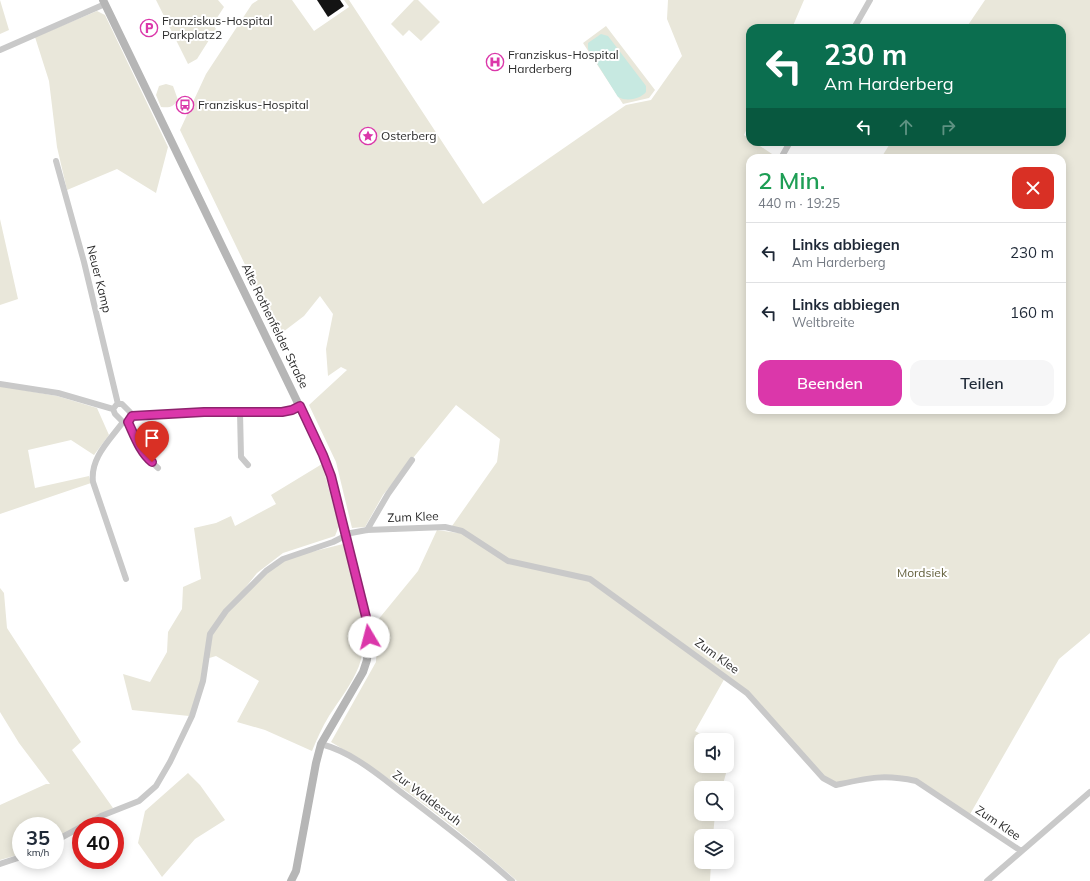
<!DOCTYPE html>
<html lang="de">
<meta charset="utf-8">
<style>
:root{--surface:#fff;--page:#f6f6f7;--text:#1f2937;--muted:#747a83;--line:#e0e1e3;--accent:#db37aa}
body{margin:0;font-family:Mulish,sans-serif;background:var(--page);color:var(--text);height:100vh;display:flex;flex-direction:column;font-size:15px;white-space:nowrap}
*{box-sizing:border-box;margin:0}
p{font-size:13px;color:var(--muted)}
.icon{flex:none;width:22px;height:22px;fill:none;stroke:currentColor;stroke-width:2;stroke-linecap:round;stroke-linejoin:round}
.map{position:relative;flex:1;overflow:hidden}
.panel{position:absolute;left:746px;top:154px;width:320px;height:260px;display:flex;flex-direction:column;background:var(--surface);border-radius:12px;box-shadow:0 2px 10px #0003}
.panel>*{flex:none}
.banner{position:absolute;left:746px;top:24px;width:320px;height:122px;border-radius:12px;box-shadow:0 2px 10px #0003;background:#0b6e4f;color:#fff;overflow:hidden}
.fabs{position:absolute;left:694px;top:733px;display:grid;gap:8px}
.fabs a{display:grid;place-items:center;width:40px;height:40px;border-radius:8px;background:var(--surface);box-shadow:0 2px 10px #0003;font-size:20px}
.speed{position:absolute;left:12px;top:817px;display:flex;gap:8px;font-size:20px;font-weight:700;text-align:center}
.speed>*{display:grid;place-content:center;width:52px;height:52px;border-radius:50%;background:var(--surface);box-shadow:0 2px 10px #0003;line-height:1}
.speed small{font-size:10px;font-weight:400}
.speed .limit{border:6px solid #d22;background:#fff;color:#111}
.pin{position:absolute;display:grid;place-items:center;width:34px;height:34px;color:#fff;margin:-41px -17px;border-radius:50% 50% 50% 0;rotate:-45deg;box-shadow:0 0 4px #0007}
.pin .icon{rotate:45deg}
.me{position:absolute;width:44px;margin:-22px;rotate:352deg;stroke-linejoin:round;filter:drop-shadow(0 0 3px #0008)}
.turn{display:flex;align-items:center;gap:14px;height:84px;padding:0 12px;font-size:18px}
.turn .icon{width:52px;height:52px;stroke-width:2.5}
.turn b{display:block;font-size:28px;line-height:34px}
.lanes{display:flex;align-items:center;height:38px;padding:0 12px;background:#0003;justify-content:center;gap:20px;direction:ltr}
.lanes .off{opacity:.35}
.round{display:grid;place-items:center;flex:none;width:42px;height:42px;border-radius:12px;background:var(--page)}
.headline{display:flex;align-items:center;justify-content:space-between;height:68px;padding:0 12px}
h1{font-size:24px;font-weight:600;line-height:30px;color:#1e9e55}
.button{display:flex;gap:8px;margin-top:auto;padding:8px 12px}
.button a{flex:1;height:46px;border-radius:12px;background:var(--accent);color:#fff;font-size:16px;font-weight:600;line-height:46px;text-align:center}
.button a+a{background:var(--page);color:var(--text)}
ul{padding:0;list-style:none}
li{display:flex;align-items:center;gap:12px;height:60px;padding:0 12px;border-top:1px solid var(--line)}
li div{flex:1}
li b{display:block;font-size:15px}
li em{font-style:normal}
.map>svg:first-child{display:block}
</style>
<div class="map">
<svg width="1090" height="881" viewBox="0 0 1090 881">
<rect width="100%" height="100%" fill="#fff"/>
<!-- green -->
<path fill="#e9e7da" d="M0 0 9 30 0 34Z
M156 0H218L224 7 213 24 216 29 197 59 188 64Z
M258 0H292L314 31 349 7 344 0H349L483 204 626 105 651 100 682 56 667 19 668 0H804L792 28H750V122L744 135 750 139V142H754L778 158H750V410H1062V158H881L891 142H1062V28H966L985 0H1090V633L1059 659 969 816 916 781 896 777 836 785 823 778 747 693 726 676 695 731 712 740H701V766H727V748L732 751 722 788H701V814H715L713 836H701V862H711L710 881H517C459 830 398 781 331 742L376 662 377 621 418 571 437 530 458 533 452 526 497 462 500 439 456 405 383 495 365 527 352 528 336 462 309 405 347 370 341 367 328 376 326 349 333 314 320 296 304 316 279 335 180 130 206 74 252 4Z
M414 0H418L440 22 421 41 409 30 403 36 391 24Z
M97 11 105 15 168 147 156 193 117 169 67 190 57 147 49 81 35 37Z
M606 26 655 90 649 98 623 104 583 43Z
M166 84 173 86 178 100C173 107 170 108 161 107L156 95 159 86Z
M0 219 18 299 0 305Z
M0 386 57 396 97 408 109 435 94 455 71 440 28 450 35 488 89 476 91 483 0 514Z
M322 464 339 526 335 536 283 553 257 573 230 607 283 559 343 544C352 579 372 630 359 666 352 684 340 699 329 716 322 727 317 739 312 751L265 730 237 722 259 681 216 656 206 659 203 681 189 716 132 710 123 674 150 682 167 652 168 632 182 609 183 587 201 579 194 528 216 523 231 516 235 526 276 504 271 495Z
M0 588 4 593 7 628 81 742 72 750 113 808 55 839V826H21V854L0 860V805L46 784H50L19 743 0 712Z
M188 773 200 785 225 820 195 839 162 877 138 843 145 811Z"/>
<!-- water -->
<path fill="#c7e9e1" d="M601 34 608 36 646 86V92C640 99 627 102 618 97L588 49V43Z"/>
<!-- building -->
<path fill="#131313" d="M317 0H340L344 6 328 17Z"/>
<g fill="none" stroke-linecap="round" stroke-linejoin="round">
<!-- street -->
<path stroke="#c9c9c9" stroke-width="6" d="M854 28 870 0
M0 50 105 4
M781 158 790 142
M56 161 84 262 118 404
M0 384 58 393 113 409
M117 404H122L130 412 132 418 129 422H123L115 414 113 409Z
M240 412 241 457 248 465
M132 416 204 412H282L292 410 300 406
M123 422C109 441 90 458 93 482L126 579
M129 422C137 442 142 454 158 468
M367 530 388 494 412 460
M321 744C355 753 382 778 409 798 444 825 479 851 512 881
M84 826 101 816 139 801 156 786 170 762 192 716 203 681 210 634 226 611 266 571 283 559 333 542 351 533 367 530 445 527 462 531 508 561 590 579 747 693 823 778 836 785C868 778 883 774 916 781L1021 851
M55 841 81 827
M0 864 21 857
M987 881 1090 792"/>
<!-- secondary -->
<path stroke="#b6b6b6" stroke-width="8" d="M103 0 323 455 331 476 369 629 367 660 363 672 321 744 316 763 296 871 291 881"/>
</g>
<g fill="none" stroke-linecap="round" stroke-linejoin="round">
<defs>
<path id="route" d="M152 462C140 452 135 437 128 422L132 416 204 412H282L292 410 300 406 323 455 331 476 369 629V637"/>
</defs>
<!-- route casing -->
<use href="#route" stroke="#8e246e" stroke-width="10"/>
<!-- route -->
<use href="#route" stroke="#db37aa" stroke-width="7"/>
</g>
<!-- icons -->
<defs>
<symbol id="parking-ring" viewBox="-11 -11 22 22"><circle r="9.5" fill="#fff" stroke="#db37aa" stroke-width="1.5"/><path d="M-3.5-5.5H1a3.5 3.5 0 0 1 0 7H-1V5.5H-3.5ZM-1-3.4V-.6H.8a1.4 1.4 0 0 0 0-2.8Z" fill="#db37aa"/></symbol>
<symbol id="hospital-ring" viewBox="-11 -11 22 22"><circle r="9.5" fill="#fff" stroke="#db37aa" stroke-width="1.5"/><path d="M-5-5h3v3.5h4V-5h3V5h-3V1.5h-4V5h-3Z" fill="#db37aa"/></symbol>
<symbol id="bus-ring" viewBox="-11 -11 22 22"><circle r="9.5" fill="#fff" stroke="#db37aa" stroke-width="1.5"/><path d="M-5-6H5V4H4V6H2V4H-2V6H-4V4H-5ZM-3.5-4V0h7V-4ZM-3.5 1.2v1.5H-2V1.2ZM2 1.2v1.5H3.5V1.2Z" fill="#db37aa"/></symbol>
<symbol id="sight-ring" viewBox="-11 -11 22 22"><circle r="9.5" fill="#fff" stroke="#db37aa" stroke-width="1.5"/><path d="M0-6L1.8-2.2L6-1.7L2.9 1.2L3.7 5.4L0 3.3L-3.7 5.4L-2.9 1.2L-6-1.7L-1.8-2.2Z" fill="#db37aa"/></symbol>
</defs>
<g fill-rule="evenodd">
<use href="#parking-ring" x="139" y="18" width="20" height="20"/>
<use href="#hospital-ring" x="485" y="52" width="20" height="20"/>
<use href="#bus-ring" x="175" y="95" width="20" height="20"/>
<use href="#sight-ring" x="358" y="126" width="20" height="20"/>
</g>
<g text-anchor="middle" stroke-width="4" stroke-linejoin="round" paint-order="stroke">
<!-- poi labels -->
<g font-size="12" fill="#2c2c2c" stroke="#fff" text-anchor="start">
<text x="162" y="25">Franziskus-Hospital<tspan x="162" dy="14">Parkplatz2</tspan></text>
<text x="508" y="59">Franziskus-Hospital<tspan x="508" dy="14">Harderberg</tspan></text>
<text x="198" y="109">Franziskus-Hospital</text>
<text x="381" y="140">Osterberg</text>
</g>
<!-- street labels -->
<g font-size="12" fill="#2c2c2c" stroke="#fff">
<text transform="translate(99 279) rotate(76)" y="4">Neuer Kamp</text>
<text transform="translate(275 326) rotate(64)" y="4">Alte Rothenfelder Straße</text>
<text transform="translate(413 517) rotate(-2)" y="4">Zum Klee</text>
<text transform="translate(717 656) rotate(36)" y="4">Zum Klee</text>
<text transform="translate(427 798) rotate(37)" y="4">Zur Waldesruh</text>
<text transform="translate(998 823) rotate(34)" y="4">Zum Klee</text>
</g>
<!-- park labels -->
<g font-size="12" fill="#65613d" stroke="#fff">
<text x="922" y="577">Mordsiek</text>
</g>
</g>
</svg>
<div class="fabs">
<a><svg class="icon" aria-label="sound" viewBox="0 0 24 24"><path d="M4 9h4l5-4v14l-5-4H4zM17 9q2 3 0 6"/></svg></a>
<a><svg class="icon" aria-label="search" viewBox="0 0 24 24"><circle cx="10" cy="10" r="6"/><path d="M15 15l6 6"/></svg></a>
<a><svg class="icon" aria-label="layers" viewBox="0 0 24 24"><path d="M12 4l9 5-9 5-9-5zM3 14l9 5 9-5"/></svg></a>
</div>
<div class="speed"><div>35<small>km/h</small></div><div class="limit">40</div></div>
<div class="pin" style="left:152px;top:462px;background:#d93025"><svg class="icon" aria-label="arrive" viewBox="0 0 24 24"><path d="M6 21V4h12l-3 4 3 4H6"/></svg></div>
<svg class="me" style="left:369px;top:637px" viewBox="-20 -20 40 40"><circle r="19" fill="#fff"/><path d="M0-13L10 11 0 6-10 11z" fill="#db37aa"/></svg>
<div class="banner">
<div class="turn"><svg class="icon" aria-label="left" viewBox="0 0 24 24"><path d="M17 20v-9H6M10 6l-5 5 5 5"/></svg><div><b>230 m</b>Am Harderberg</div></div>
<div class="lanes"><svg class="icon" aria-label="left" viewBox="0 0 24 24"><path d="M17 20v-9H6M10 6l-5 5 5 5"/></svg><svg class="icon off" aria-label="ahead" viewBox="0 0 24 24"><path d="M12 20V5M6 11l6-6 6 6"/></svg><svg class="icon off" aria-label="right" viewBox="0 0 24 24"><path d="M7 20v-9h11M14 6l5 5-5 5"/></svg></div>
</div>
<section class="panel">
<div class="headline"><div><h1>2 Min.</h1><p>440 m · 19:25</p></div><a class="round" style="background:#d93025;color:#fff"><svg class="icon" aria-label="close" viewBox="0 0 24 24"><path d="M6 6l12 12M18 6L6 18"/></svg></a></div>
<ul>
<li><svg class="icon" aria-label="left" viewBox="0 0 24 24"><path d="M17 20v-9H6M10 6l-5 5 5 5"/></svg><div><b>Links abbiegen</b><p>Am Harderberg</p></div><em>230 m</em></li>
<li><svg class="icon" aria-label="left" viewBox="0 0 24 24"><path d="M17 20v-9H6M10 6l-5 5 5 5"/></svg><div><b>Links abbiegen</b><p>Weltbreite</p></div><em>160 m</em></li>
</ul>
<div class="button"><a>Beenden</a><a>Teilen</a></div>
</section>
</div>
